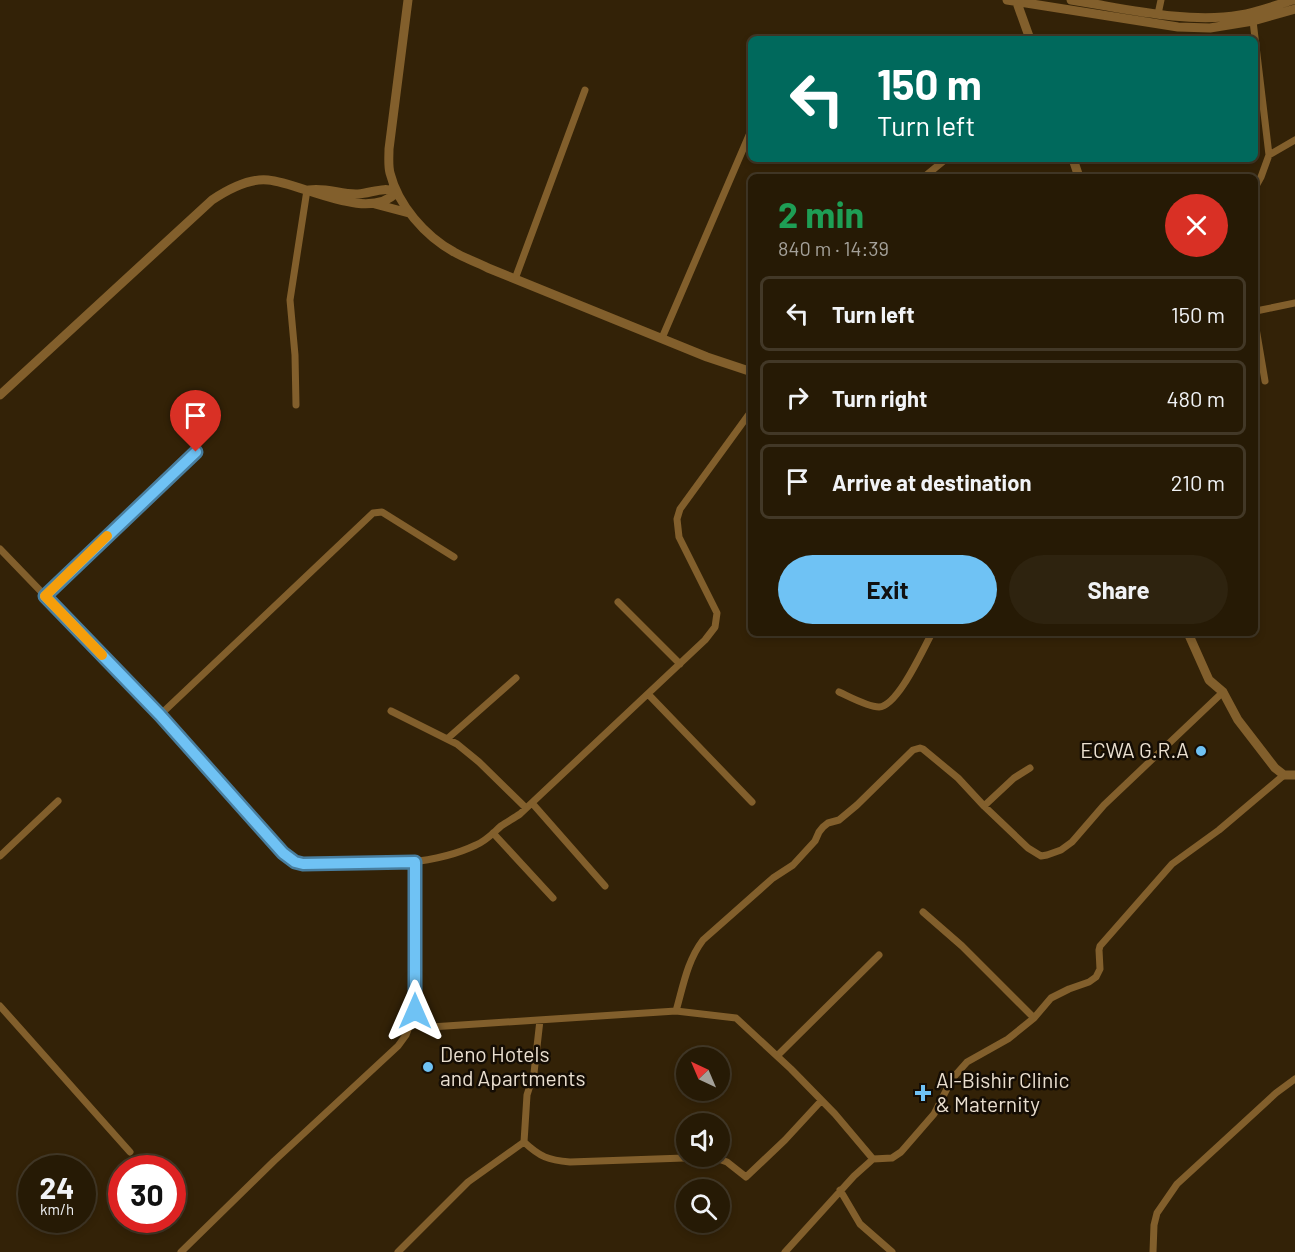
<!DOCTYPE html>
<meta charset="utf-8">
<style>
:root{--surface:#261a05;--page:#2e230f;--text:#f1f3f6;--muted:#a4a19a;--line:#423827;--accent:#6fc2f4}
body{margin:0;font-family:Barlow,sans-serif;background:var(--page);color:var(--text);height:100vh;display:flex;flex-direction:column;font-size:22px;white-space:nowrap}
*{box-sizing:border-box;margin:0}
p{font-size:20px;color:var(--muted)}
.icon{flex:none;width:33px;height:33px;fill:none;stroke:currentColor;stroke-width:2;stroke-linecap:round;stroke-linejoin:round}
.map{position:relative;flex:1;overflow:hidden}
.drawer{position:absolute;left:748px;top:174px;width:510px;height:462px;display:flex;flex-direction:column;background:var(--surface);border-radius:9px;box-shadow:0 3px 9px #0003,0 0 0 2px var(--line)}
.drawer>*{flex:none}
.hud{position:absolute;left:748px;top:36px;width:510px;height:126px;border-radius:9px;box-shadow:0 3px 9px #0003,0 0 0 2px var(--line);background:#00695c;color:#fff;overflow:hidden}
.needle{width:39px;rotate:316deg}
.buttons{position:absolute;left:676px;top:1047px;display:grid;gap:12px}
.buttons a{display:grid;place-items:center;width:54px;height:54px;border-radius:50%;background:var(--surface);box-shadow:0 3px 9px #0003,0 0 0 2px var(--line);font-size:30px}
.speed{position:absolute;left:18px;top:1155px;display:flex;gap:12px;font-size:30px;font-weight:700;text-align:center}
.speed>*{display:grid;place-content:center;width:78px;height:78px;border-radius:50%;background:var(--surface);box-shadow:0 3px 9px #0003,0 0 0 2px var(--line);line-height:1}
.speed small{font-size:15px;font-weight:400}
.speed .limit{border:9px solid #d22;background:#fff;color:#111}
.pin{position:absolute;display:grid;place-items:center;width:51px;height:51px;color:#fff;margin:-62px -26px;border-radius:50% 50% 50% 0;rotate:-45deg;box-shadow:0 0 6px #0007}
.pin .icon{rotate:45deg}
.me{position:absolute;width:66px;margin:-33px;rotate:0deg;stroke-linejoin:round;filter:drop-shadow(0 0 4px #0008)}
.turn{display:flex;align-items:center;gap:21px;height:126px;padding:0 30px;font-size:27px}
.turn .icon{width:78px;height:78px;stroke-width:2.5}
.turn b{display:block;font-size:42px;line-height:51px}
.round{display:grid;place-items:center;flex:none;width:63px;height:63px;border-radius:32px;background:var(--page)}
.head{display:flex;align-items:center;justify-content:space-between;height:102px;padding:0 30px}
h1{font-size:36px;font-weight:700;line-height:45px;color:#1e9e55}
.primary-button{display:flex;gap:12px;margin-top:auto;padding:12px 30px}
.primary-button a{flex:1;height:69px;border-radius:36px;background:var(--accent);color:#111;font-size:24px;font-weight:700;line-height:69px;text-align:center}
.primary-button a+a{background:var(--page);color:var(--text)}
ul{padding:0;list-style:none}
li{display:flex;align-items:center;gap:18px;height:75px;margin:0 12px 9px;padding:0 18px;border:3px solid var(--line);border-radius:9px}
li div{flex:1}
li b{display:block;font-size:22px}
li em{font-style:normal}
.map>svg:first-child{display:block}
</style>
<div class="map">
<svg width="1295" height="1252" viewBox="0 0 1295 1252">
<rect width="100%" height="100%" fill="#332207"/>
<g fill="none" stroke-linecap="round" stroke-linejoin="round">
<!-- minor -->
<path stroke="#825f2c" stroke-width="7" d="M1158 14 1161 0
M1253 21 1269 155 1261 177 1256 186
M1269 155 1295 140
M924 177 946 159
M515 279 585 90
M1256 311 1295 303
M1256 328 1265 381
M662 338 750 133H752
M296 405 295 355 290 300 307 190
M0 549 160 715 283 853 295 862 303 864C359 863 424 870 476 845 486 841 493 833 501 826 507 822 514 818 520 814L705 640 715 627 717 613 679 537 677 519 680 509 752 410
M45 596 196 452
M618 602 680 664
M839 692C850 697 868 707 879 707 898 706 923 649 932 633
M648 694 752 802
M391 711 457 744 479 762 526 808
M160 715 373 513 382 512 454 557
M447 739 516 678
M532 803 605 886
M984 806 1014 778 1030 768
M493 833 553 898
M0 856 58 801
M923 912 962 946 1034 1018
M0 1006 130 1152
M415 1011 423 1022 431 1027 676 1011 736 1018 791 1069 835 1114 873 1159
M676 1011C683 987 687 961 703 940L773 878 793 865 815 841 819 832 823 827 828 823 839 820 857 805 913 750 920 748 923 749 958 778 984 806 1028 848 1041 856 1047 855 1061 850 1072 842 1104 805 1223 692
M777 1056 879 955
M524 1142C540 1157 548 1160 570 1162L713 1157 727 1162 746 1177 785 1140 821 1101
M524 1142 527 1095 534 1073 540 1020
M840 1190 860 1224 892 1252
M181 1252 274 1161 398 1046 406 1035 415 1011V863
M398 1252 468 1182 524 1142
M785 1252 854 1176 873 1159 892 1158 901 1152 934 1114 952 1079 967 1062 1008 1039 1034 1018 1051 998 1069 989 1089 982 1096 977 1100 969 1099 950 1100 946 1172 864 1219 830 1284 775
M1153 1252 1154 1225 1157 1213 1177 1184 1276 1093 1295 1079"/>
<!-- tertiary -->
<path stroke="#825f2c" stroke-width="9" d="M408 0 389 149C389 157 388 165 390 173 398 205 425 236 454 252 464 258 477 262 488 268L707 357 752 372
M1007 0 1178 27 1210 28 1253 21 1295 9
M1016 0 1030 39
M1071 0C1123 8 1187 24 1240 15 1258 12 1276 5 1293 0
M1073 159 1079 177
M309 190C326 187 342 195 358 194 372 193 384 186 397 192
M375 204 409 213
M0 395 212 200C227 190 249 178 268 180 302 183 368 223 397 192
M1188 633 1209 680 1223 692 1238 720 1275 768 1284 775H1295"/>
</g>
<g fill="none" stroke-linecap="round" stroke-linejoin="round">
<defs>
<path id="route" d="M196 452 45 596 160 715 283 853 295 862 303 864 415 862V1011"/>
</defs>
<!-- route casing -->
<use href="#route" stroke="#487e9f" stroke-width="15"/>
<!-- route -->
<use href="#route" stroke="#6fc2f4" stroke-width="10"/>
<!-- slow -->
<path stroke="#f59e0b" stroke-width="10" d="M102 655 45 596 107 536"/>
</g>
<!-- markers -->
<g fill="#6fc2f4" stroke="#150d04" stroke-width="2">
<circle cx="1201" cy="751" r="6"/>
<circle cx="428" cy="1067" r="6"/>
<path d="M920 1084h6v6h6v6h-6v6h-6v-6h-6v-6h6z"/>
</g>
<g text-anchor="middle" stroke-width="5" stroke-linejoin="round" paint-order="stroke">
<!-- poi labels -->
<g font-size="21" fill="#eadfd0" stroke="#150d04" text-anchor="start">
<text x="1189" y="758" text-anchor="end">ECWA G.R.A</text>
<text x="440" y="1062">Deno Hotels<tspan x="440" dy="24">and Apartments</tspan></text>
<text x="936" y="1088">Al-Bishir Clinic<tspan x="936" dy="24">&amp; Maternity</tspan></text>
</g>
</g>
</svg>
<div class="buttons">
<a><svg class="needle" viewBox="-14 -14 28 28"><path d="M0-13l5 13h-10z" fill="#e53935"/><path d="M0 13l5-13h-10z" fill="#a4a19a"/></svg></a>
<a><svg class="icon" aria-label="sound" viewBox="0 0 24 24"><path d="M4 9h4l5-4v14l-5-4H4zM17 9q2 3 0 6"/></svg></a>
<a><svg class="icon" aria-label="search" viewBox="0 0 24 24"><circle cx="10" cy="10" r="6"/><path d="M15 15l6 6"/></svg></a>
</div>
<div class="speed"><div>24<small>km/h</small></div><div class="limit">30</div></div>
<div class="pin" style="left:196px;top:452px;background:#d93025"><svg class="icon" aria-label="arrive" viewBox="0 0 24 24"><path d="M6 21V4h12l-3 4 3 4H6"/></svg></div>
<svg class="me" style="left:415px;top:1011px" viewBox="-20 -20 40 40"><path d="M0-17L14 15 0 8-14 15z" fill="#6fc2f4" stroke="#fff" stroke-width="4"/></svg>
<div class="hud">
<div class="turn"><svg class="icon" aria-label="left" viewBox="0 0 24 24"><path d="M17 20v-9H6M10 6l-5 5 5 5"/></svg><div><b>150 m</b>Turn left</div></div>
</div>
<section class="drawer">
<div class="head"><div><h1>2 min</h1><p>840 m · 14:39</p></div><a class="round" style="background:#d93025;color:#fff"><svg class="icon" aria-label="close" viewBox="0 0 24 24"><path d="M6 6l12 12M18 6L6 18"/></svg></a></div>
<ul>
<li><svg class="icon" aria-label="left" viewBox="0 0 24 24"><path d="M17 20v-9H6M10 6l-5 5 5 5"/></svg><div><b>Turn left</b></div><em>150 m</em></li>
<li><svg class="icon" aria-label="right" viewBox="0 0 24 24"><path d="M7 20v-9h11M14 6l5 5-5 5"/></svg><div><b>Turn right</b></div><em>480 m</em></li>
<li><svg class="icon" aria-label="arrive" viewBox="0 0 24 24"><path d="M6 21V4h12l-3 4 3 4H6"/></svg><div><b>Arrive at destination</b></div><em>210 m</em></li>
</ul>
<div class="primary-button"><a>Exit</a><a>Share</a></div>
</section>
</div>
